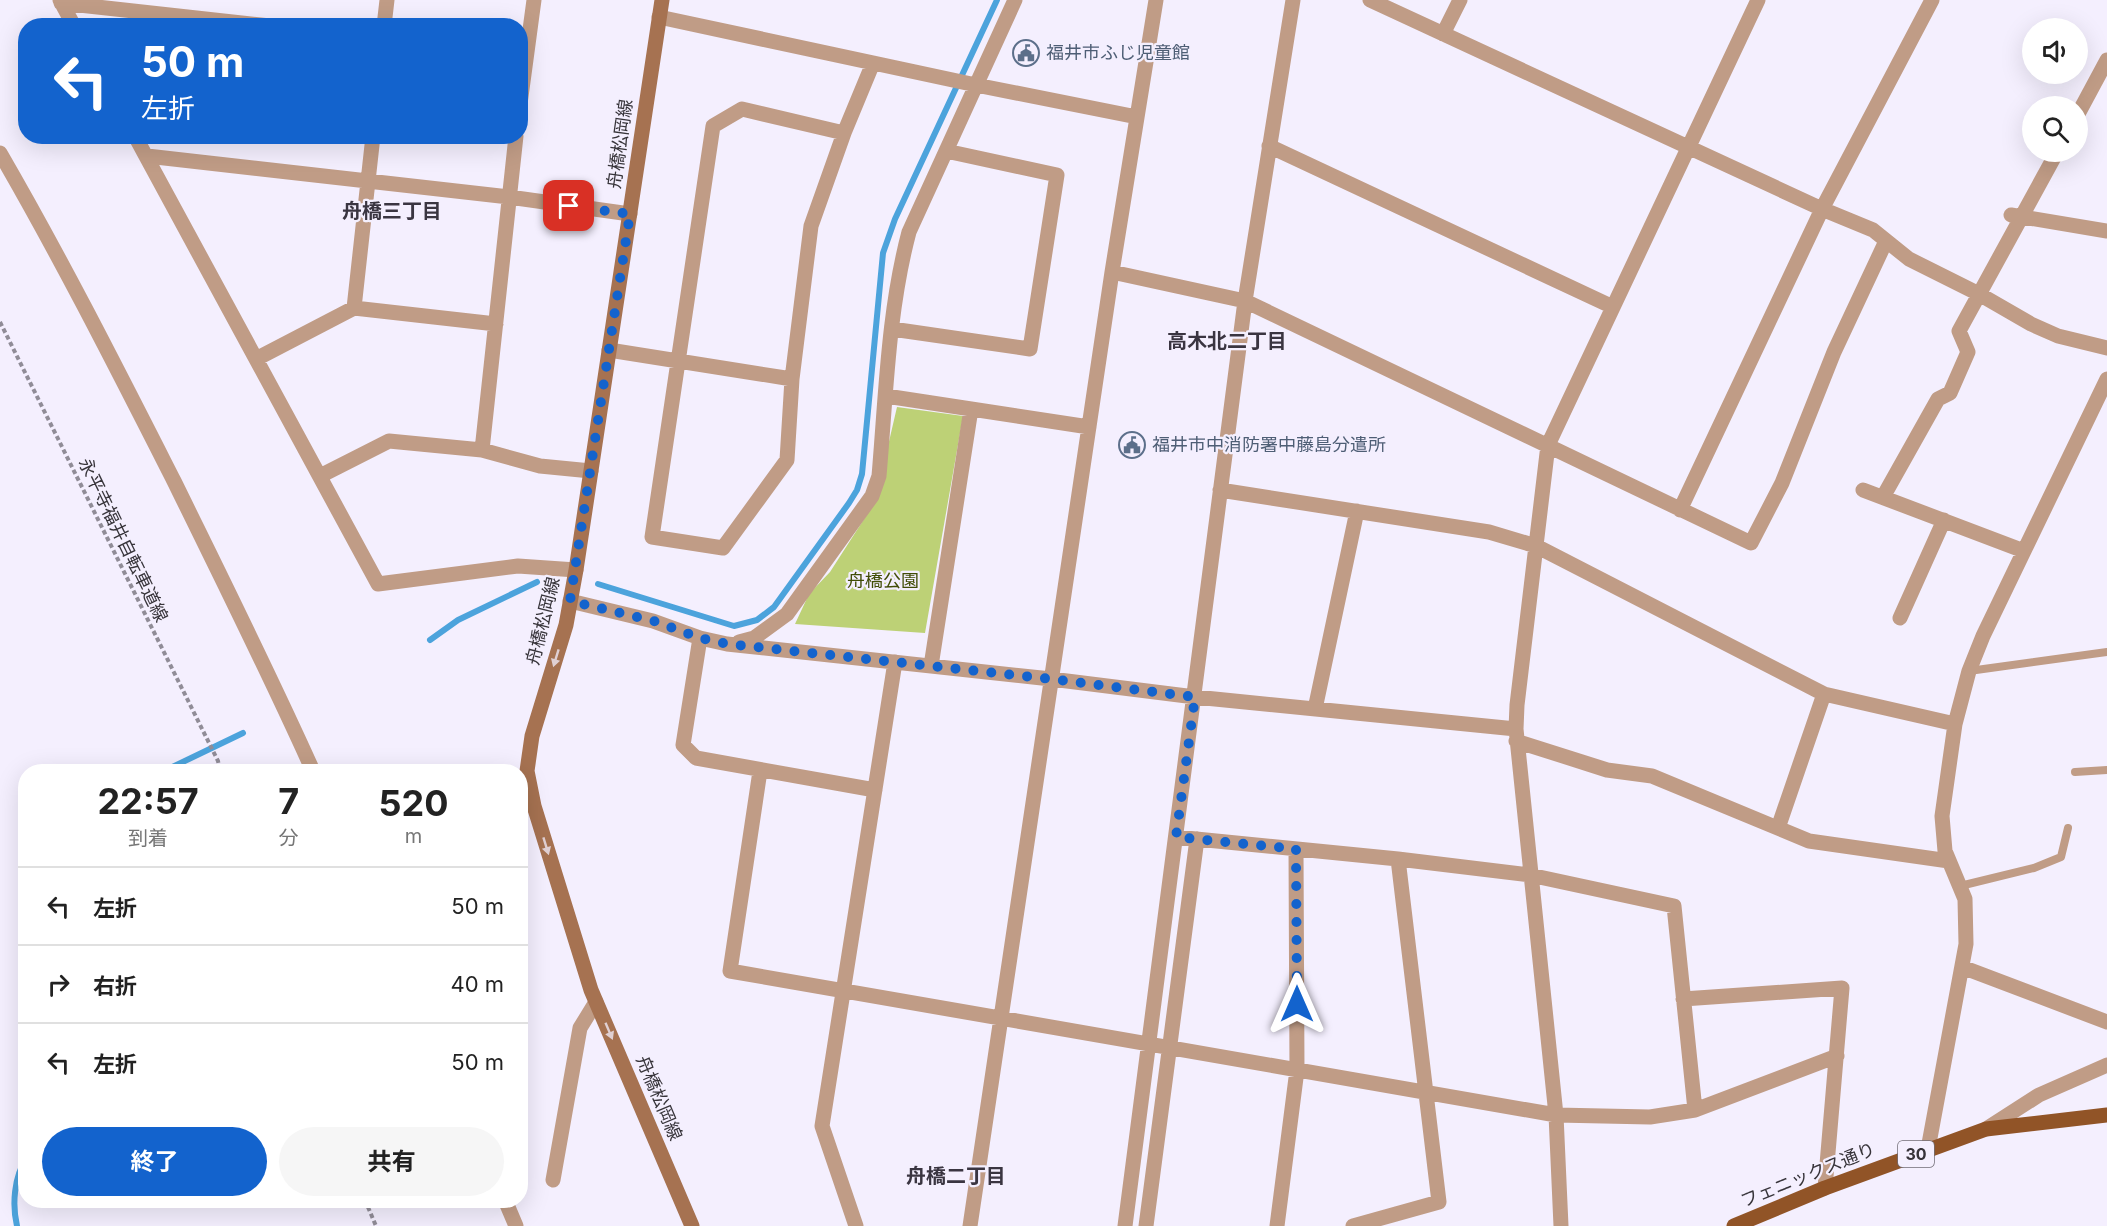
<!DOCTYPE html>
<html lang="ja">
<meta charset="utf-8">
<style>
:root{--surface:#fff;--page:#f6f6f6;--text:#222;--muted:#767676;--line:#e0e0e0;--accent:#1363cd}
body{margin:0;font-family:Inter,"Noto Sans JP",sans-serif;background:var(--page);color:var(--text);height:100vh;display:flex;flex-direction:column;font-size:22px;white-space:nowrap}
*{box-sizing:border-box;margin:0}
p{font-size:20px;color:var(--muted)}
.icon{flex:none;width:33px;height:33px;fill:none;stroke:currentColor;stroke-width:2;stroke-linecap:round;stroke-linejoin:round}
.map{position:relative;flex:1;overflow:hidden}
.sheet{position:absolute;left:18px;top:764px;width:510px;height:444px;display:flex;flex-direction:column;background:var(--surface);border-radius:24px;box-shadow:0 6px 24px #0002}
.sheet>*{flex:none}
.guide{position:absolute;left:18px;top:18px;width:510px;height:126px;border-radius:24px;box-shadow:0 6px 24px #0002;background:#1363cd;color:#fff;overflow:hidden}
.fabs{position:absolute;left:2022px;top:18px;display:grid;gap:12px}
.fabs a{display:grid;place-items:center;width:66px;height:66px;border-radius:50%;background:var(--surface);box-shadow:0 6px 24px #0002;font-size:30px}
.pin{position:absolute;display:grid;place-items:center;width:51px;height:51px;color:#fff;margin:-26px;border-radius:12px;box-shadow:0 3px 9px #0006}
.me{position:absolute;width:66px;margin:-33px;rotate:0deg;stroke-linejoin:round;filter:drop-shadow(0 0 4px #0008)}
.turn{display:flex;align-items:center;gap:21px;height:126px;padding:0 24px;font-size:27px}
.turn .icon{width:78px;height:78px;stroke-width:2.5}
.turn b{display:block;font-size:42px;line-height:51px}
.eta{display:flex;justify-content:space-evenly;align-items:center;height:102px;text-align:center}
.eta b{font-size:36px;font-weight:700;line-height:42px}
.primary-button{display:flex;gap:12px;margin-top:auto;padding:12px 24px}
.primary-button a{flex:1;height:69px;border-radius:36px;background:var(--accent);color:#fff;font-size:24px;font-weight:700;line-height:69px;text-align:center}
.primary-button a+a{background:var(--page);color:var(--text)}
ul{padding:0;list-style:none}
li{display:flex;align-items:center;gap:18px;height:78px;padding:0 24px;border-top:2px solid var(--line)}
li div{flex:1}
li b{display:block;font-size:22px}
li em{font-style:normal}
.map>svg:first-child{display:block}
</style>
<div class="map">
<svg width="2107" height="1226" viewBox="0 0 2107 1226">
<rect width="100%" height="100%" fill="#f4effe"/>
<!-- green -->
<path fill="#bdd176" d="M897 407 963 416 925 633 795 624 809 594 830 572 875 502Z"/>
<g fill="none" stroke-linecap="round" stroke-linejoin="round">
<!-- stream -->
<path stroke="#4ca3dc" stroke-width="6" d="M598 584 734 626 757 620 774 607 849 503 857 490 862 474 883 253 895 219 997 0
M430 640 458 620 537 582
M164 771 243 733
M17 1226C12 1205 14 1177 26 1159"/>
<!-- path -->
<path stroke="#908c97" stroke-width="4" stroke-dasharray="4.5 3" stroke-linecap="butt" d="M0 322 218 761 220 771
M365 1200 376 1226"/>
<!-- service -->
<path stroke="#c09c86" stroke-width="8" d="M1969 671 2107 652
M2075 772 2107 770
M1960 886 2034 868 2061 857 2068 828"/>
<!-- minor -->
<path stroke="#c09c86" stroke-width="15" d="M60 0 74 26
M1370 0 1822 209 1873 230 1909 259 1979 294 2031 324 2058 336 2107 348
M61 3 270 26
M659 17 976 85 1137 117
M384 26 387 0
M1443 34 1460 0
M520 104 534 0
M2078 114 2107 60
M844 133 742 109 713 126 652 537 723 548 787 460 792 379 811 226 844 133 873 63
M135 136 378 584 518 566 576 570
M1269 146 1613 307
M147 156 509 197 630 214
M2011 215 2107 231
M1112 272 1245 301 1751 543 1782 483 1834 352 1886 241
M354 308 373 136
M892 329 1030 349 1057 175 946 151
M609 350 792 379
M256 359 354 308 496 324
M886 396 1089 427
M482 450 516 136
M320 476 389 441 482 450 540 466 591 471
M1220 490 1489 532 1536 546 1824 694 1955 724
M1863 490 2024 551
M1883 497 1938 399 1950 393 1968 352 1959 331 2057 152
M1680 510 1822 209 1932 0
M570 601 653 621 700 638 727 644 1051 679 1195 697 1516 729
M1900 618 1944 520
M700 638 683 745 696 758 875 790
M739 642 754 638 787 614 872 496 879 476C886 395 888 311 909 232L1015 0
M931 666 971 409
M1315 709 1357 511
M1516 741 1607 770 1652 776 1809 841 1949 861
M760 771 730 971 1556 1115 1650 1117 1695 1110 1837 1056
M1778 828 1824 694
M1176 837 1398 859 1530 875 1674 906 1695 1110
M1962 967 2107 1022
M1683 999 1842 988 1825 1188
M1928 1149 1966 944 1965 899 1945 851 1942 816 1955 724 1969 671 1983 636 2107 379
M553 1180 580 1028 596 1002
M856 1226 822 1126 895 662
M970 1226 1112 272 1156 0
M1125 1226 1245 301 1293 0
M1146 1226 1197 839
M1277 1226 1297 1070 1296 849
M1353 1226 1439 1202 1398 859
M1561 1226 1556 1115 1516 729 1517 705 1548 445 1758 0"/>
<!-- tertiary -->
<path stroke="#c09c86" stroke-width="15" d="M0 153C62 260 118 371 174 481 221 577 269 673 313 771
M1986 1129 2039 1095 2107 1065
M505 1200 516 1226"/>
<!-- secondary -->
<path stroke="#a67251" stroke-width="15" d="M662 0 576 570 566 625 532 736 527 771 534 806 591 990 692 1226"/>
<!-- primary -->
<path stroke="#915427" stroke-width="15" d="M1734 1226 1825 1188 1986 1129 2107 1115"/>
</g>
<!-- one-way arrows -->
<defs><path id="oneway-solid" d="M-6-.8H1V-3.2L6.5 0L1 3.2V.8H-6Z" transform="scale(1.5)"/></defs>
<g fill="#e0d0d3">
<use href="#oneway-solid" transform="translate(556 658) rotate(107)"/>
<use href="#oneway-solid" transform="translate(546 846) rotate(73)"/>
<use href="#oneway-solid" transform="translate(609 1031) rotate(67)"/>
</g>
<g fill="none" stroke-linecap="round" stroke-linejoin="round">
<!-- route -->
<path stroke="#1363cd" stroke-width="10" stroke-dasharray="0 18" d="M569 206 630 214 570 601 654 621 700 638 728 644 1051 679 1195 697 1176 837 1296 849 1297 1004"/>
</g>
<!-- icons -->
<defs>
<symbol id="civic-ring" viewBox="-11 -11 22 22"><circle r="9.5" fill="#f4effe" stroke="#5c6f8a" stroke-width="1.5"/><path d="M-.6-6.5H3V-4.5H.6V-3L4-1V1h2V6H-6V1h2V-1L-.6-3ZM-1.2 2.5V6h2.4V2.5Z" fill="#5c6f8a"/></symbol>
</defs>
<g fill-rule="evenodd">
<use href="#civic-ring" x="1011" y="38" width="30" height="30"/>
<use href="#civic-ring" x="1117" y="430" width="30" height="30"/>
</g>
<g text-anchor="middle" stroke-width="4.5" stroke-linejoin="round" paint-order="stroke">
<!-- shield labels -->
<rect fill="#f4effe" stroke="#706c75" stroke-width="1.5" x="1898" y="1141" width="36" height="26" rx="4.5"/>
<g font-size="16" font-weight="bold" fill="#37343a">
<text x="1916" y="1160">30</text>
</g>
<!-- service labels -->
<g font-size="18" fill="#4e5e75" stroke="#f4effe" text-anchor="start">
<text x="1046" y="59">福井市ふじ児童館</text>
<text x="1152" y="451">福井市中消防署中藤島分遣所</text>
</g>
<!-- street labels -->
<g font-size="18" fill="#37343a" stroke="#f4effe">
<text transform="translate(620 144) rotate(-82)" y="6">舟橋松岡線</text>
<text transform="translate(123 540) rotate(64)" y="6">永平寺福井自転車道線</text>
<text transform="translate(543 621) rotate(-76)" y="6">舟橋松岡線</text>
<text transform="translate(659 1098) rotate(67)" y="6">舟橋松岡線</text>
<text transform="translate(1808 1175) rotate(-22)" y="6">フェニックス通り</text>
</g>
<!-- park labels -->
<g font-size="18" fill="#414d07" stroke="#f4effe">
<text x="883" y="587">舟橋公園</text>
</g>
<!-- neighbourhood labels -->
<g font-size="20" font-weight="bold" fill="#3a3541" stroke="#f4effe">
<text x="392" y="218">舟橋三丁目</text>
<text x="1227" y="348">高木北二丁目</text>
<text x="956" y="1183">舟橋二丁目</text>
</g>
</g>
</svg>
<div class="fabs">
<a><svg class="icon" aria-label="sound" viewBox="0 0 24 24"><path d="M4 9h4l5-4v14l-5-4H4zM17 9q2 3 0 6"/></svg></a>
<a><svg class="icon" aria-label="search" viewBox="0 0 24 24"><circle cx="10" cy="10" r="6"/><path d="M15 15l6 6"/></svg></a>
</div>
<div class="pin" style="left:569px;top:206px;background:#d93025"><svg class="icon" aria-label="arrive" viewBox="0 0 24 24"><path d="M6 21V4h12l-3 4 3 4H6"/></svg></div>
<svg class="me" style="left:1297px;top:1004px" viewBox="-20 -20 40 40"><path d="M0-17L14 15 0 8-14 15z" fill="#1363cd" stroke="#fff" stroke-width="4"/></svg>
<div class="guide">
<div class="turn"><svg class="icon" aria-label="left" viewBox="0 0 24 24"><path d="M17 20v-9H6M10 6l-5 5 5 5"/></svg><div><b>50 m</b>左折</div></div>
</div>
<section class="sheet">
<div class="eta">
<div><b>22:57</b><p>到着</p></div>
<div><b>7</b><p>分</p></div>
<div><b>520</b><p>m</p></div>
</div>
<ul>
<li><svg class="icon" aria-label="left" viewBox="0 0 24 24"><path d="M17 20v-9H6M10 6l-5 5 5 5"/></svg><div><b>左折</b></div><em>50 m</em></li>
<li><svg class="icon" aria-label="right" viewBox="0 0 24 24"><path d="M7 20v-9h11M14 6l5 5-5 5"/></svg><div><b>右折</b></div><em>40 m</em></li>
<li><svg class="icon" aria-label="left" viewBox="0 0 24 24"><path d="M17 20v-9H6M10 6l-5 5 5 5"/></svg><div><b>左折</b></div><em>50 m</em></li>
</ul>
<div class="primary-button"><a>終了</a><a>共有</a></div>
</section>
</div>
